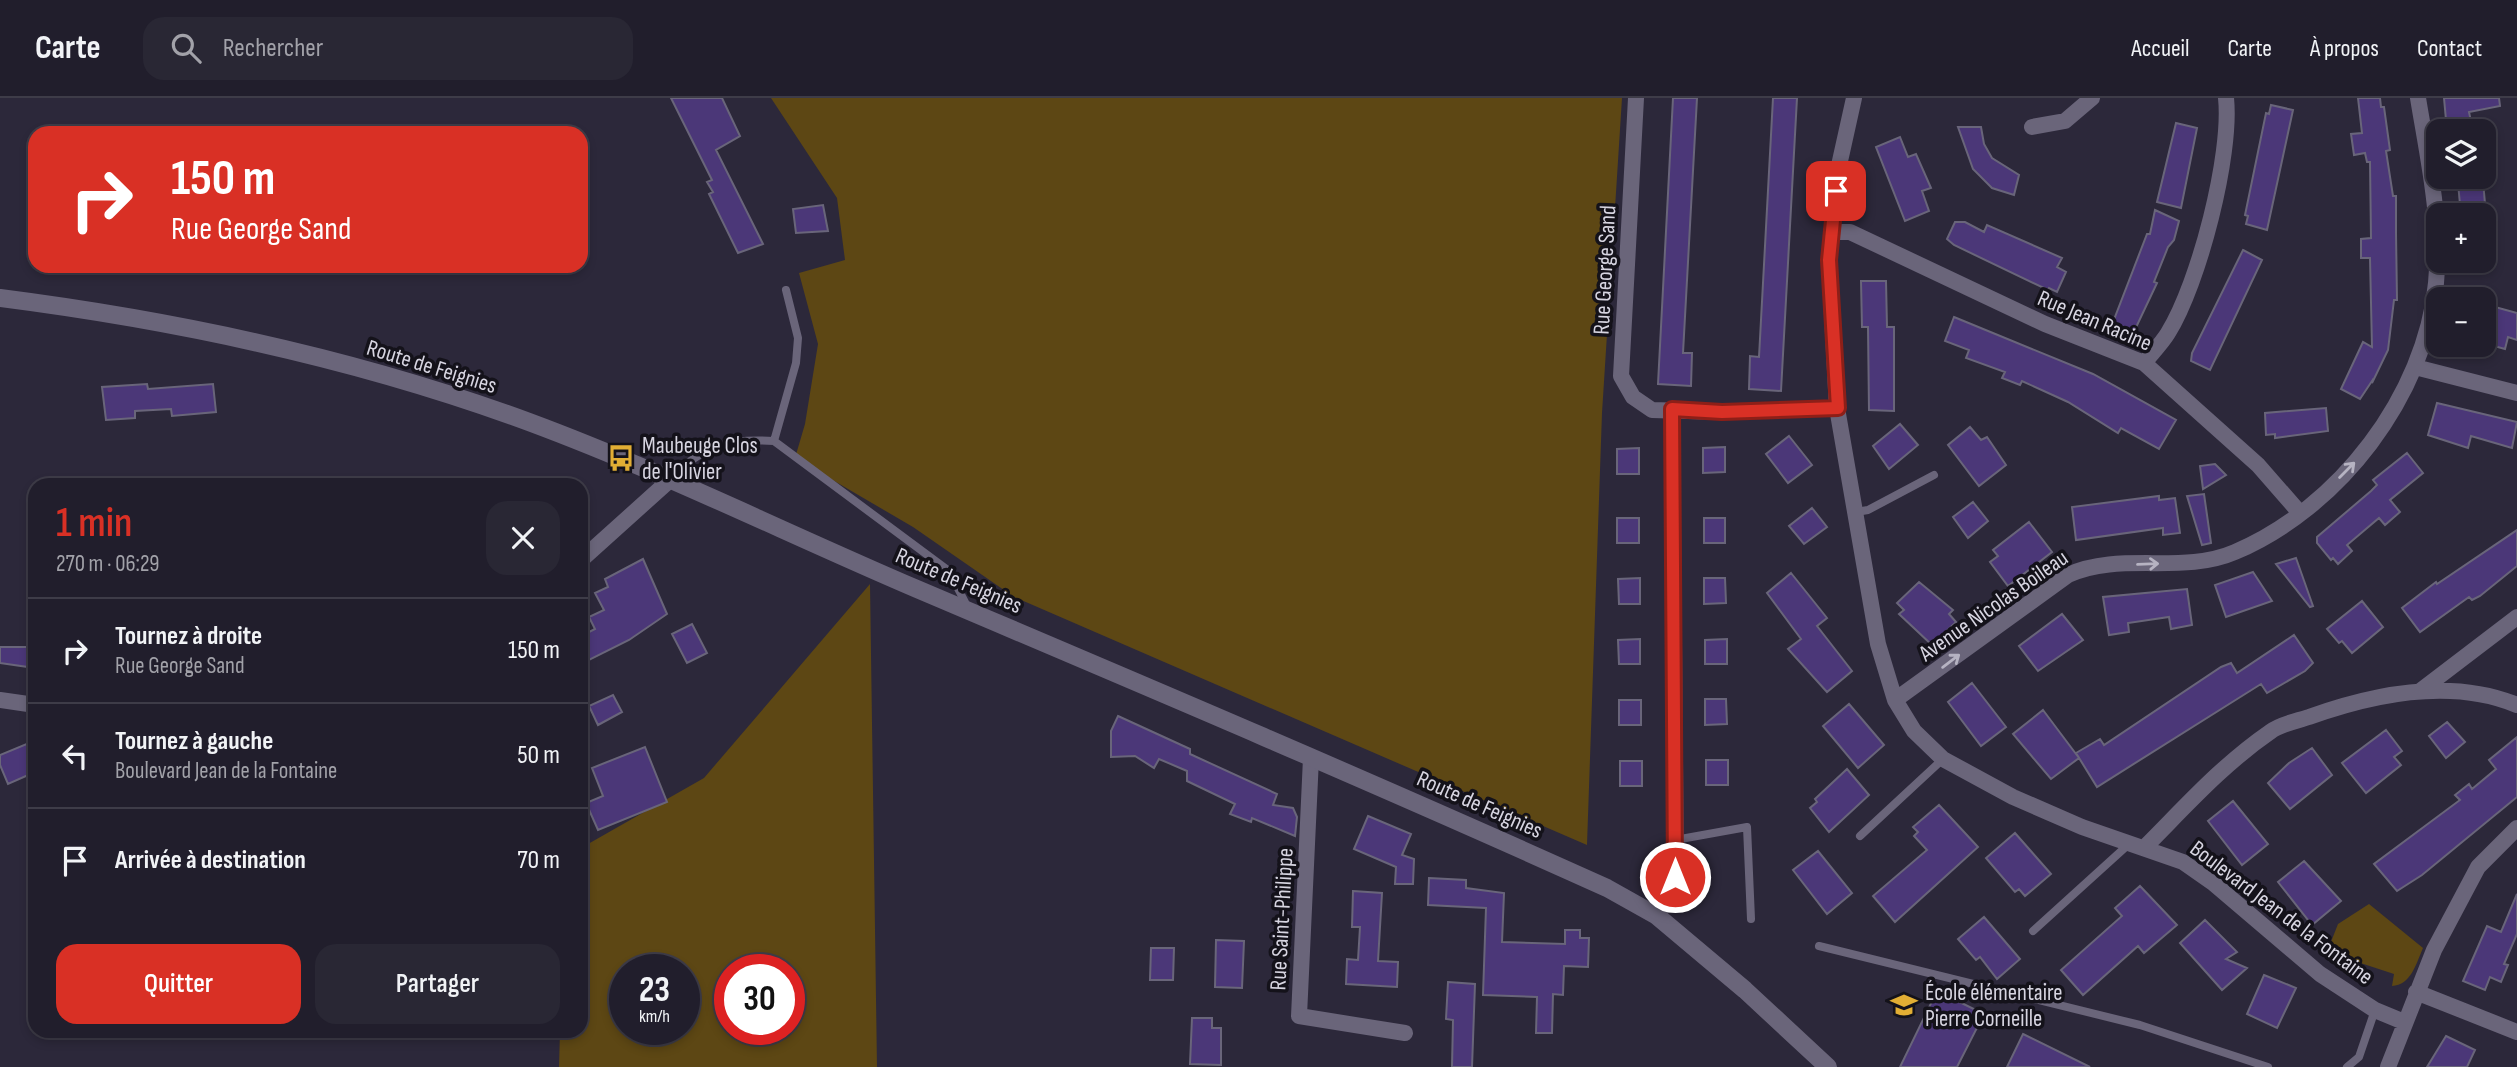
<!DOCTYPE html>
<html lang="fr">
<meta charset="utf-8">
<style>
:root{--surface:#211e2c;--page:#292734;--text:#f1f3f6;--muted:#a2a2a9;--line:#3e3c48;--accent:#d93025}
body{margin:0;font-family:"Sofia Sans Condensed",sans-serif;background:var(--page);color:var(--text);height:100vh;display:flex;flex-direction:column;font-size:26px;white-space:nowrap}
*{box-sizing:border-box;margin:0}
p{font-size:23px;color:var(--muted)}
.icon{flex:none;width:38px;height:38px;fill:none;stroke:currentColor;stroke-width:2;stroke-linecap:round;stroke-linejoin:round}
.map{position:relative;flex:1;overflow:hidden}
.drawer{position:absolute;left:28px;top:380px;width:560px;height:560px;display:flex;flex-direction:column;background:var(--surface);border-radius:21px;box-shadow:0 4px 10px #0003,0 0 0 2px var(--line)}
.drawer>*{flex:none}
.top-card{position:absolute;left:28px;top:28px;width:560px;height:147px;border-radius:21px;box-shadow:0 4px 10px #0003,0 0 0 2px var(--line);background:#d93025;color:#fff;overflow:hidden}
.fabs{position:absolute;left:2426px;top:21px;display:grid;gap:14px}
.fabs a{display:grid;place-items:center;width:70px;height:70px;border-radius:14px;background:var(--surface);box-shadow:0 4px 10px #0003,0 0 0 2px var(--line);font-size:35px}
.speed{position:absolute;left:609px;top:856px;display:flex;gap:14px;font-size:35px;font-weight:700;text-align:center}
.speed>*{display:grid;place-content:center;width:91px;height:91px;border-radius:50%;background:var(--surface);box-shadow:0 4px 10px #0003,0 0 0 2px var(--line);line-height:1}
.speed small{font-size:18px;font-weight:400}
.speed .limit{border:10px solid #d22;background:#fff;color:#111}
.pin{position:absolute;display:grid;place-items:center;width:60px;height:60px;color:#fff;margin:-30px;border-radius:14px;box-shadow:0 4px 10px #0006}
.me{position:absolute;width:77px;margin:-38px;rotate:0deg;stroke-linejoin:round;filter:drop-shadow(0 0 5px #0008)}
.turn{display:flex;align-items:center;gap:24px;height:147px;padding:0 28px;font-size:32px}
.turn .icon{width:91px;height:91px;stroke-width:2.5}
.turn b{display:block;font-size:49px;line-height:60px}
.round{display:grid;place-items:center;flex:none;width:74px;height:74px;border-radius:21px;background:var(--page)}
.summary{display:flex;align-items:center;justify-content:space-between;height:119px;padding:0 28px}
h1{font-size:42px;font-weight:600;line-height:52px;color:var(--accent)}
.cta{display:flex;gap:14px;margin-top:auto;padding:14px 28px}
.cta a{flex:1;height:80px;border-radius:21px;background:var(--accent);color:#fff;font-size:28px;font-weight:600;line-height:80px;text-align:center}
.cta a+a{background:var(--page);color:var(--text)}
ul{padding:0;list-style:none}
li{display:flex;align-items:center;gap:21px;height:105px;padding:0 28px;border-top:2px solid var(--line)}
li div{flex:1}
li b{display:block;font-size:26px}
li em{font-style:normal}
header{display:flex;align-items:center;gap:42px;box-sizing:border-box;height:98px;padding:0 35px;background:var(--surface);border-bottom:2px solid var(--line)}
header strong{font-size:33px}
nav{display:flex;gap:38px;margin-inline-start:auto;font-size:24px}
.search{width:490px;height:63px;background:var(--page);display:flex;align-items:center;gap:18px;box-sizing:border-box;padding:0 24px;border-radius:21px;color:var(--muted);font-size:26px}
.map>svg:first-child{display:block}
</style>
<header>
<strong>Carte</strong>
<div class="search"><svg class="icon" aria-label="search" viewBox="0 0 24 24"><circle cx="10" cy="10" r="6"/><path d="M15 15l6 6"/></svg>Rechercher</div>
<nav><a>Accueil</a><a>Carte</a><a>À propos</a><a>Contact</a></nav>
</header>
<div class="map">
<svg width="2517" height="969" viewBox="0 0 2517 969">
<rect width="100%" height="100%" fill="#2c283a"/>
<!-- green -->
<path fill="#5d4714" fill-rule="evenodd" d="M771 0H1622L1602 315 1587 747 1014 499 913 429 795 360 805 326 818 246 799 175 845 162 837 100Z
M870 486 877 969H559L560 933H581V750L704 680ZM625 872H684V931H625ZM730 872H789V931H730Z
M2369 806 2423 850C2416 866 2411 887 2392 888L2394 876 2327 854 2338 826Z"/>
<!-- building -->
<path fill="#4b3778" stroke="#69657a" stroke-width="2" d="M671 0H722L740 38 716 52 763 146 738 155 709 96 713 94 707 84 712 82Z
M1673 0H1697L1683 255H1692L1691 288 1658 286Z
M1773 0H1797L1781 293 1749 291 1750 258 1759 259Z
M2358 0H2380L2381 9H2384L2390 52 2386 53 2393 98H2396V135L2397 202H2394L2388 252 2372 285V283L2360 301 2341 291 2363 244 2372 249 2370 160H2361V141L2371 140 2370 64H2367L2365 55 2354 57 2351 36 2362 35Z
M2444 0H2499L2500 8 2469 14 2473 33H2447Z
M2271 7 2293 12 2267 132 2246 126 2248 118 2245 117 2266 15 2269 16Z
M2176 25 2197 30 2181 110 2157 104Z
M1958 29H1981L1984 46 1992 60 2019 77 2014 97 1992 90 1973 71Z
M1900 39 1908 59 1916 56 1931 90 1922 93 1929 113 1905 123 1876 49Z
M2483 83 2486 117H2461L2458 85Z
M823 107 828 133 796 135 793 111Z
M2155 112 2179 123 2174 142 2168 149 2154 184 2157 185 2131 240 2110 232 2147 136H2150Z
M1955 124H1965L1984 134 1987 127 2062 160 2057 169 2066 174 2057 194 2049 190 2048 192 1954 147 1947 141Z
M2243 152 2262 162 2210 272 2191 263 2192 255Z
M1861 183H1886L1887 229H1894V313L1869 312 1868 229H1862Z
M2495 209 2517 215V242L2508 239 2505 251 2483 245V219L2492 221Z
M1954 219 2093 276 2176 322 2159 351 2121 330 2118 335 2068 304 2022 283 2020 287 2002 280 2005 274 1966 260 1969 252 1945 243Z
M147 286 148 291 213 286 216 314 172 318 171 311 135 313V320L106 322 102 289Z
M2437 305 2517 324 2512 350 2471 338 2468 350 2428 337Z
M2326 310 2328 333 2275 340V336L2266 337 2265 315Z
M1900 326 1918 347 1889 371 1873 348Z
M1970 329 1981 342 1987 339 2006 367 1979 388 1948 347Z
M1789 338 1812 367 1788 385 1766 356Z
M1725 349V374L1703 375V350Z
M1639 350V376H1617V351Z
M2407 355 2423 375 2390 402 2400 414 2385 427 2379 420 2347 447 2352 453 2338 466 2333 460 2331 462 2317 445V439L2371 393 2377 387 2373 382Z
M2215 366 2226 377 2203 391 2200 368Z
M2204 396 2211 445 2202 447 2187 398Z
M2159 398V402L2175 400 2180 435 2163 437V430L2076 442 2072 409Z
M1973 404 1988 423 1968 440 1953 419Z
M1812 410 1827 429 1804 446 1789 428Z
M1617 420H1639V445H1617Z
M1704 420H1725V445H1704Z
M2029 424 2052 454 2008 488 1990 464 1998 458 1993 452Z
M2517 432V468L2480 498 2472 502 2469 499 2420 534 2402 510 2436 484 2437 486Z
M2296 460 2313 508 2310 509 2276 466Z
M643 461 667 516 629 542 581 566V538L595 531 589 519 604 512 595 495 608 489 605 481Z
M2253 474 2272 503 2226 519 2215 487Z
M1791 475 1827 520 1817 528 1852 573 1827 594 1788 551 1801 541 1767 495Z
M1640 480V506H1619L1618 481Z
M1704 480H1725L1726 505 1704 506Z
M1919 484 1953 512 1949 516 1956 524 1932 547 1899 516 1904 512 1897 505Z
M2187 491 2192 527 2171 531 2169 519 2128 525 2129 534 2109 537 2103 499Z
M2362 503 2383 529 2352 555 2342 543 2339 545 2327 531Z
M2062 516 2083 542 2038 573 2019 548Z
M692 526 707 555 687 565 672 536Z
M2294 537 2313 565 2305 573 2267 595 2261 586 2097 689 2076 655 2100 641 2104 647 2221 569 2231 565 2237 575Z
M1640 541V566H1619L1618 542Z
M1727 541V566H1705V542Z
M0 549H35V570L0 565Z
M1972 585 2006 629 1981 648 1948 604Z
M613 597 622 614 598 627 589 608Z
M1705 601H1726L1727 626 1705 627Z
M1619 602H1641V627H1619Z
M1849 606 1884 647 1858 670 1823 628Z
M2043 612 2079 660 2051 681 2013 636Z
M1118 618 1190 651V656L1277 696 1273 707 1293 710 1297 719 1295 738 1252 720 1251 724 1230 716 1235 706 1187 683V673L1159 661 1154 670 1135 658 1111 659V633Z
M2447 624 2465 644 2446 660 2429 638Z
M2386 632 2402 653 2394 659 2401 667 2366 695 2342 665Z
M2517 639V699L2422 777 2397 793 2374 766 2460 702 2455 697 2469 686 2472 691 2496 671 2489 662Z
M29 645 35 659V674L8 686 0 667V657Z
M645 649 667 704 598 732 586 705 603 698 592 670Z
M2312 650 2332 677 2290 711 2268 685 2289 665Z
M1706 662H1728V687H1706Z
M1620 663H1642V688H1620Z
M1847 671 1869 697 1829 734 1810 710 1817 704 1815 701Z
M2233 703 2268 746 2242 767 2208 723Z
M1939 707 1978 749 1895 824 1873 798 1927 752 1914 738 1918 734 1913 729Z
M1368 718 1411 736 1402 757 1414 761 1413 786H1395L1396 769 1354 751Z
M2015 735 2051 776 2025 798 2019 791 2015 794 1986 760Z
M1818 753 1852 795 1827 816 1793 772Z
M2304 763 2341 803 2312 827 2278 784Z
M1429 780 1466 782V790L1504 795 1502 844 1565 846V832H1580V840H1589L1588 869 1564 868 1563 897 1553 896 1552 935H1536L1537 899 1483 897 1486 810 1428 807Z
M2140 788 2177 827 2144 855 2138 848 2083 897 2061 872 2122 818 2115 810Z
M1353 793 1382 795 1378 863 1398 864 1397 889 1346 886 1347 861 1358 862 1360 829H1352Z
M2517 796V836L2504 866 2508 867 2501 884 2490 879 2485 892 2463 883 2487 828 2501 834Z
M1984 819 2020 861 1997 881 1980 859 1976 862 1958 841Z
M2205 822 2237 854 2226 861 2247 870 2222 892 2180 845Z
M1216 842 1244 843 1242 890 1215 889Z
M1151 850H1174L1173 882H1150Z
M2264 877 2296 890 2277 930 2247 916Z
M1448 884 1475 886 1472 969H1452L1453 922 1446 921Z
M1937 893 1984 916 1957 969H1900Z
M1192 920H1212V930H1221V967L1190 966Z
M2023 936 2090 969H2007Z
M2446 938 2475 952 2467 969H2427Z"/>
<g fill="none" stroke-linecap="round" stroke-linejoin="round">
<!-- lane -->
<path stroke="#6a657a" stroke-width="8" d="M774 343 796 265 798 240 786 192
M671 381C702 347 730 340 774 343L949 473 968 510
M1856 414 1868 412 1934 377
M1860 738 1943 661
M1675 742 1747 729 1751 821
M2033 833 2129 746
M1819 848 2140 927 2268 969
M2347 969 2359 959 2375 912"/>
<!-- street -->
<path stroke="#6a657a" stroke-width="16" d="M1636 0 1621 278 1633 299 1652 312 1722 314 1837 310
M1854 0 1838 72 1829 162 1837 310 1878 546 1895 602 1914 633 1943 661 2013 699 2082 729 2183 764 2213 785 2320 876 2375 912 2404 924
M2032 29 2065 23 2092 0
M1831 134H1850L2045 226 2144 265 2258 367 2300 415
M2144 265C2152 255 2162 245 2168 235 2199 185 2232 57 2226 0
M2415 269 2517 295
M581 462 671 381
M2420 593 2517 519
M0 602 35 607
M1895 602 2068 477C2120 453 2182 477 2235 454 2339 410 2425 298 2436 185 2442 123 2428 61 2418 0
M1311 660 1299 918 1405 935
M2145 749C2185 709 2222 667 2270 634 2280 626 2297 623 2309 619 2373 596 2452 580 2517 607
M1657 818 1676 779 1672 311
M2416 894 2517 934
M2388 969 2434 852 2478 769 2517 730"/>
<!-- secondary -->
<path stroke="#6a657a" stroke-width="18" d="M0 200C180 223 358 261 529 324 661 373 788 436 917 491 1148 589 1379 687 1607 790L1657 818 1745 892 1828 969"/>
</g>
<!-- one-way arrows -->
<defs><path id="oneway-shaft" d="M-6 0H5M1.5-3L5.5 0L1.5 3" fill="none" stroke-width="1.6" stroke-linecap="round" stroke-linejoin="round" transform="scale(1.75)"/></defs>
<g stroke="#b6b3c2">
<use href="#oneway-shaft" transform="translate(2347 372) rotate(-45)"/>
<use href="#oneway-shaft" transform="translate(2148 466) rotate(-2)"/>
<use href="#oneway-shaft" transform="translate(1951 563) rotate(-37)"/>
</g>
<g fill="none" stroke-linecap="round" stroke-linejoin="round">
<defs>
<path id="route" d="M1675 779 1672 311 1722 314 1838 310 1829 162 1836 93"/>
</defs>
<!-- route casing -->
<use href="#route" stroke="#8d1f18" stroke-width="18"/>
<!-- route -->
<use href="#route" stroke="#d93025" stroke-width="12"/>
</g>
<!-- icons -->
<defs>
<symbol id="bus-bare" viewBox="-9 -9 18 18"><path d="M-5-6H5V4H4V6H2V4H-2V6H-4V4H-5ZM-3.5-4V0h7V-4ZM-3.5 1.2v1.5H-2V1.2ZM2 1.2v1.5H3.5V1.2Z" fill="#e2ae34" stroke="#14121a" stroke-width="2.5" paint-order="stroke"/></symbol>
<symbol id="school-bare" viewBox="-9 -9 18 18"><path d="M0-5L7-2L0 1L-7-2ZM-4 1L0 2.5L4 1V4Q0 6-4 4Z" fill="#e2ae34" stroke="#14121a" stroke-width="2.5" paint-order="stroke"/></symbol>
</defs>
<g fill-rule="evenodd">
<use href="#bus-bare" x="602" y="341" width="38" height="38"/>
<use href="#school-bare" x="1885" y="888" width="38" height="38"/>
</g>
<g text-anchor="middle" stroke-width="7" stroke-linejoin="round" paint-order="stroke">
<!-- street labels -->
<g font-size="23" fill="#d7d5e1" stroke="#14121a">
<text transform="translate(1604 172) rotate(-87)" y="8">Rue George Sand</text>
<text transform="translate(2095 222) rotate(23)" y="8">Rue Jean Racine</text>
<text transform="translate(432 268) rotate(17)" y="8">Route de Feignies</text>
<text transform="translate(959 482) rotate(23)" y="8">Route de Feignies</text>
<text transform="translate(1993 507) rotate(-35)" y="8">Avenue Nicolas Boileau</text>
<text transform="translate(1480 706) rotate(24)" y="8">Route de Feignies</text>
<text transform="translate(2282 814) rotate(37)" y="8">Boulevard Jean de la Fontaine</text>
<text transform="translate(1281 821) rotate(-87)" y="8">Rue Saint-Philippe</text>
</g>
<!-- poi labels -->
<g font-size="23" fill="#d7d5e1" stroke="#14121a" text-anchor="start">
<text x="642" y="355">Maubeuge Clos<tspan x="642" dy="26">de l'Olivier</tspan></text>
<text x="1925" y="902">École élémentaire<tspan x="1925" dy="26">Pierre Corneille</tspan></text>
</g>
</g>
</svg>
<div class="fabs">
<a><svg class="icon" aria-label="layers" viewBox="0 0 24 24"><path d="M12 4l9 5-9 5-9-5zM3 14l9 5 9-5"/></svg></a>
<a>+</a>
<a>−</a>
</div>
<div class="speed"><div>23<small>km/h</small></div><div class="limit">30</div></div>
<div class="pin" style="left:1836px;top:93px;background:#d93025"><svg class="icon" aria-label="arrive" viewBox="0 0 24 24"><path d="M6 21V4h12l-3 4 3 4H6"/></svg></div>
<svg class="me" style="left:1675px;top:779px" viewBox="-20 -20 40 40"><circle r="17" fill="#d93025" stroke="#fff" stroke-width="3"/><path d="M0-11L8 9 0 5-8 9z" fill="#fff"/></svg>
<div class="top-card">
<div class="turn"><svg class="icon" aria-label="right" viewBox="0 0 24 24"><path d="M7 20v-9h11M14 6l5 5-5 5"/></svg><div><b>150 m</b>Rue George Sand</div></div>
</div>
<section class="drawer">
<div class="summary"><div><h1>1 min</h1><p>270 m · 06:29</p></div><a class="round"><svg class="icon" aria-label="close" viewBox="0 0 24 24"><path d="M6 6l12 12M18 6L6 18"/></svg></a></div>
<ul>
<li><svg class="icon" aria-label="right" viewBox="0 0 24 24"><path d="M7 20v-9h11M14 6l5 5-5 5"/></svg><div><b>Tournez à droite</b><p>Rue George Sand</p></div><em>150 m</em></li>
<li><svg class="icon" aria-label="left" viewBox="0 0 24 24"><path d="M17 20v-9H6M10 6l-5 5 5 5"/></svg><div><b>Tournez à gauche</b><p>Boulevard Jean de la Fontaine</p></div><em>50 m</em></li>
<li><svg class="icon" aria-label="arrive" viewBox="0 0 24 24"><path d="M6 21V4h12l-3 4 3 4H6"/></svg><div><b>Arrivée à destination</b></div><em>70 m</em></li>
</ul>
<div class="cta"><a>Quitter</a><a>Partager</a></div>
</section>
</div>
